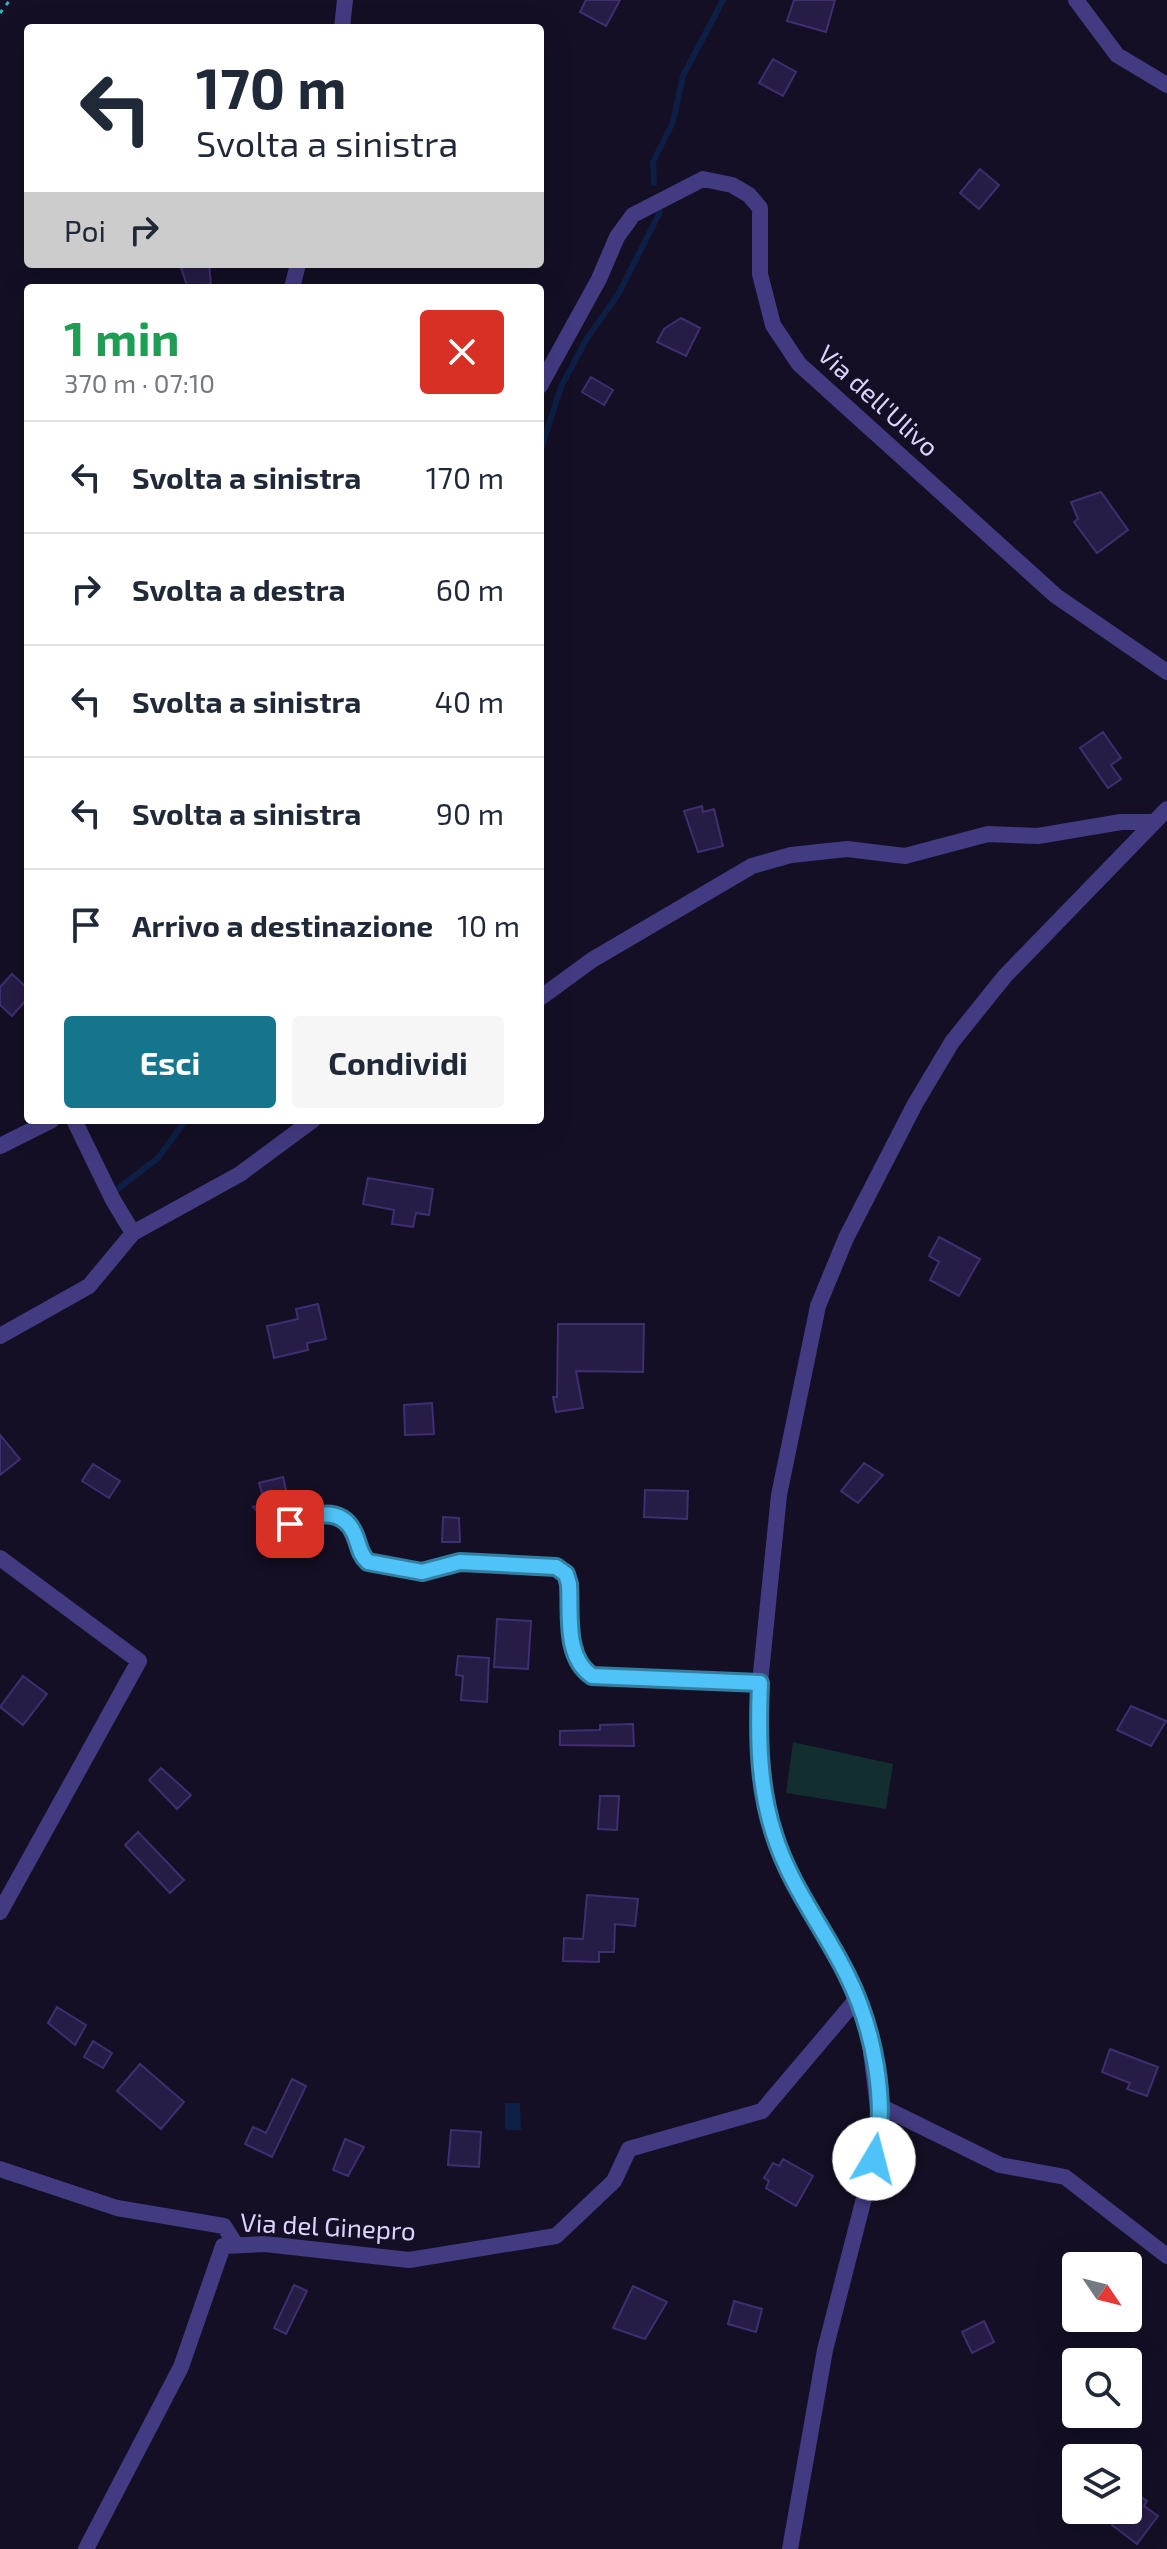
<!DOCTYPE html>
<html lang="it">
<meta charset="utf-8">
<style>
:root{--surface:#fff;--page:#f6f6f7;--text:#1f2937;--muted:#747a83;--line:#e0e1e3;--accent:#14758d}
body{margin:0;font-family:"Exo 2",sans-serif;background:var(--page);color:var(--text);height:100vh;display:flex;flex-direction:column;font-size:30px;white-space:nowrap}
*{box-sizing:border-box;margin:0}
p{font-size:26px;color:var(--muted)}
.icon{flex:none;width:44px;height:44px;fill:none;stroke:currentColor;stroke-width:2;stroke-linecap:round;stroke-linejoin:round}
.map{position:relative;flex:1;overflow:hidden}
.details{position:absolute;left:24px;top:284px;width:520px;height:840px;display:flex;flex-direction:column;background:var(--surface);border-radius:8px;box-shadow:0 8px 32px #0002}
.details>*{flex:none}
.hud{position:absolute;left:24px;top:24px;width:520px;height:244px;border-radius:8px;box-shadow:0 8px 32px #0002;background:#fff;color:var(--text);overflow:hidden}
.needle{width:52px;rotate:125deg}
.controls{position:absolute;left:1062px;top:2252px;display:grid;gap:16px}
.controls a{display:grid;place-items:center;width:80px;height:80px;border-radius:8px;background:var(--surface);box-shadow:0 8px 32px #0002;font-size:40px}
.pin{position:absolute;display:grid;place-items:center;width:68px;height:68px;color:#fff;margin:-34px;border-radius:16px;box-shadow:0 4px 12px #0006}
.me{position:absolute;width:88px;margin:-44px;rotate:8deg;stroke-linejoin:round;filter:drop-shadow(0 0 6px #0008)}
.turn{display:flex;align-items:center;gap:28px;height:168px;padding:0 40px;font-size:36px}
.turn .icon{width:104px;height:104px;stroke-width:2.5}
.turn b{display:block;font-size:56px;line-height:68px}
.then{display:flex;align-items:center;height:76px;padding:0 40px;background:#0003;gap:16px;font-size:30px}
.round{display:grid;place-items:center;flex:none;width:84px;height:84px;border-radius:8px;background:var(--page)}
.headline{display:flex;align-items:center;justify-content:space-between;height:136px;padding:0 40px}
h1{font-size:48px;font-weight:700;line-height:60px;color:#1e9e55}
.cta{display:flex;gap:16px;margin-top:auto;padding:16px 40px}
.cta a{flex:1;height:92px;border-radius:8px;background:var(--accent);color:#fff;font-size:32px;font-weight:700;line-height:92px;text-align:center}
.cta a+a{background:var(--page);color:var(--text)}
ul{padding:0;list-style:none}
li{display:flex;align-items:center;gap:24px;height:112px;padding:0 40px;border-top:2px solid var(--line)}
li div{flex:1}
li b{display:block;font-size:30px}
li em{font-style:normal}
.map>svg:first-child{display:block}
</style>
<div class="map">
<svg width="1167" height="2549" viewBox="0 0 1167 2549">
<rect width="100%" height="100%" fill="#140f24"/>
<!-- green -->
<path fill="#122e2e" d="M793 1742 893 1764 886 1809 786 1793Z"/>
<!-- water -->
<path fill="#0d1f45" d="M505 2103H520L521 2130H505Z"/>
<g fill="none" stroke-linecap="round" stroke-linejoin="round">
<!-- stream -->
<path stroke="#0d1f45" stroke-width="6" d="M654 183 653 162 673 122 683 76 723 0
M540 452 561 387 586 340 619 293 660 212
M115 1191 158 1158 186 1120"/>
</g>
<!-- building -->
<path fill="#261c45" stroke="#3f2e70" stroke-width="2" d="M586 0H620L606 26 580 12Z
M794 0H835L826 32 787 21Z
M773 59 796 72 783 96 759 83Z
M980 169 999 185 979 209 960 193Z
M195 264H209L211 284 188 288 181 268Z
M681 318 700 328 686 356 657 342 664 329Z
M591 377 613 390 604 405 582 392Z
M1101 492 1128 530 1097 553 1074 522 1078 519 1071 502Z
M1103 732 1121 758 1111 765 1121 779 1108 788 1080 748Z
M702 806 703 812 714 809 723 846 698 852 684 811Z
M12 974 28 989V998L12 1016 0 1005V987Z
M368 1178 433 1189 429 1215 416 1213 413 1227 392 1224 394 1210 363 1204Z
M939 1237 980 1259 959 1296 930 1280 939 1262 929 1256Z
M318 1304 326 1339 307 1343 308 1350 274 1358 267 1326 298 1319 296 1309Z
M558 1324H644L643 1372 576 1371 583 1408 556 1412 553 1397H557Z
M432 1403 434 1434 405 1435 404 1405Z
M0 1435 20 1459 0 1475Z
M864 1463 883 1475 858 1503 841 1491Z
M93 1464 120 1481 109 1498 82 1481Z
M283 1477 292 1515 268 1522 253 1507 265 1504 259 1483Z
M645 1490 688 1491 687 1519 644 1517Z
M443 1517 459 1518 460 1542H442Z
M497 1619 531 1621 528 1669 494 1667Z
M458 1656 489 1658 487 1702 461 1700 463 1676 456 1675Z
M23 1676 47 1694 23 1725 0 1707Z
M1131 1706 1166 1721 1151 1746 1117 1730Z
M633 1724 634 1746 560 1745V1731L600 1730V1725Z
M161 1768 191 1795 177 1809 149 1780Z
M600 1796H619L617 1830 598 1829Z
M138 1832 184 1880 170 1893 125 1845Z
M587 1895 638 1899 635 1926 615 1924 614 1952H599V1962L563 1961 564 1938 583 1939Z
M57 2007 86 2025 75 2045 48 2023Z
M93 2041 112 2053 103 2068 84 2057Z
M1110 2049 1158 2067 1147 2096 1127 2089 1130 2083 1102 2072Z
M140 2064 184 2102 161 2129 117 2091Z
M292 2079 306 2086 272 2157 245 2144 253 2127 266 2133Z
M451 2130 481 2132 479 2167 448 2165Z
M345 2139 364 2147 348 2176 333 2170Z
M783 2159 813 2176 796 2206 766 2188 769 2181 764 2178 773 2163 779 2166Z
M294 2285 307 2291 286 2334 274 2328Z
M633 2286 667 2302 645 2339 613 2328Z
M734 2301 762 2309 756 2332 728 2324Z
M984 2321 994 2342 972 2353 962 2332Z
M1136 2493 1147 2501 1144 2506 1158 2516 1137 2544 1112 2525 1123 2510H1128V2503Z"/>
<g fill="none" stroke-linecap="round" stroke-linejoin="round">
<!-- path -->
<path stroke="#32b4b2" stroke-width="3" stroke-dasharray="4 6" stroke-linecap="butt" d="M0 13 10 0"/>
<!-- service -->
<path stroke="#423b82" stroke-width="8" d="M273 1529C299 1521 319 1508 345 1521"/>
<!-- minor -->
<path stroke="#423b82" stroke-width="16" d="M1076 0 1117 55 1167 85
M342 28 345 0
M292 288 298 264
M540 386 599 279 617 237 633 215 703 179 732 185 749 195 760 208V274L773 325 799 364 1056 596 1167 672
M540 998 592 960 752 866 791 855 847 849 905 856 988 834 1038 836 1121 822H1153
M74 1120 113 1200 133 1233
M0 1146 52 1120
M0 1336 89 1286 133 1233 240 1174 313 1120
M345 1521C355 1533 356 1553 368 1562L422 1572 460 1562 556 1567 566 1574 569 1584C571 1614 564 1658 592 1676L760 1683
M0 1558 139 1661 0 1912
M878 2105 1000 2165 1065 2177 1167 2256
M0 2169 117 2208 224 2226 236 2245
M86 2549 181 2367 223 2246 265 2244 409 2260 556 2236 614 2181 629 2149 762 2111 856 2000
M790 2549 825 2350 881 2132 868 2028 849 1977 797 1888 774 1834 758 1754 760 1683 779 1495 818 1306 846 1238 915 1104 952 1042 1005 976 1167 809"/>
</g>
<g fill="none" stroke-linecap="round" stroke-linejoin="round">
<defs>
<path id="route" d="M290 1524C312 1515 341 1505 354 1533 359 1543 359 1554 368 1562L422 1572 460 1562 556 1567 566 1574 569 1584C571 1614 564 1657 592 1676L760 1683C758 1734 758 1785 774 1834 790 1886 824 1928 847 1975 873 2027 889 2103 874 2159"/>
</defs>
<!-- route casing -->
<use href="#route" stroke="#337fa1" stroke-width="20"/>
<!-- route -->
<use href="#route" stroke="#4fc3f7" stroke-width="14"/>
</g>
<g text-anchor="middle" stroke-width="7" stroke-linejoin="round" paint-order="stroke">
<!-- street labels -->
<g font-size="26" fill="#dbd4fe" stroke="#140f24">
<text transform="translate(878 401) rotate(42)" y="9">Via dell'Ulivo</text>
<text transform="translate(328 2227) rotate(3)" y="9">Via del Ginepro</text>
</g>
</g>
</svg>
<div class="controls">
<a><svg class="needle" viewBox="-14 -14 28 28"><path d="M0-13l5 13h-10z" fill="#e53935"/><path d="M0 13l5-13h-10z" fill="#747a83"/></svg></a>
<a><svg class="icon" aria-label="search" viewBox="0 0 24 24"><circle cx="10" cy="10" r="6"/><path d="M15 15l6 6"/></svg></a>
<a><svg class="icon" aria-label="layers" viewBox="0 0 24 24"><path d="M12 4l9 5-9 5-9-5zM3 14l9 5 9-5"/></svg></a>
</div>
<div class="pin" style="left:290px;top:1524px;background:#d93025"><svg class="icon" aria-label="arrive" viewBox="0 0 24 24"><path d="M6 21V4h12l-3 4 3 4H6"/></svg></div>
<svg class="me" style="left:874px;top:2159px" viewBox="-20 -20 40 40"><circle r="19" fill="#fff"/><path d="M0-13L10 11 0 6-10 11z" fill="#4fc3f7"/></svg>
<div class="hud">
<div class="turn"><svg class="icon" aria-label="left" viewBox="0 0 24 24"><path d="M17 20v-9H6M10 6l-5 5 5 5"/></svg><div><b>170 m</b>Svolta a sinistra</div></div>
<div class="then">Poi<svg class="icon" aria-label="right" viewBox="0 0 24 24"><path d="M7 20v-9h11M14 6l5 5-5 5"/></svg></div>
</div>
<section class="details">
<div class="headline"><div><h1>1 min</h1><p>370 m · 07:10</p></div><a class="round" style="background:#d93025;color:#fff"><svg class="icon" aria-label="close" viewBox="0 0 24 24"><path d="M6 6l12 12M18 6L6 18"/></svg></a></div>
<ul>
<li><svg class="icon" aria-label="left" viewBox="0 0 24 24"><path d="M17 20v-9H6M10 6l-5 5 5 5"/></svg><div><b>Svolta a sinistra</b></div><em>170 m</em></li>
<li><svg class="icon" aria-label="right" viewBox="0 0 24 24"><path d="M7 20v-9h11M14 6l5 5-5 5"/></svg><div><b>Svolta a destra</b></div><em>60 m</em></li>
<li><svg class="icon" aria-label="left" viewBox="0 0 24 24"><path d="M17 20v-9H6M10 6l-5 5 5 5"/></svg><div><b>Svolta a sinistra</b></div><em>40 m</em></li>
<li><svg class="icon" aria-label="left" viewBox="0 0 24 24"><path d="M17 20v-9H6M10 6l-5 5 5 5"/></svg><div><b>Svolta a sinistra</b></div><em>90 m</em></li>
<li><svg class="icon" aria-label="arrive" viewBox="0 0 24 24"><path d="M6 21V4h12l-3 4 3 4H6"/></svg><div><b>Arrivo a destinazione</b></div><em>10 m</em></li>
</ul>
<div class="cta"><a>Esci</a><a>Condividi</a></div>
</section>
</div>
